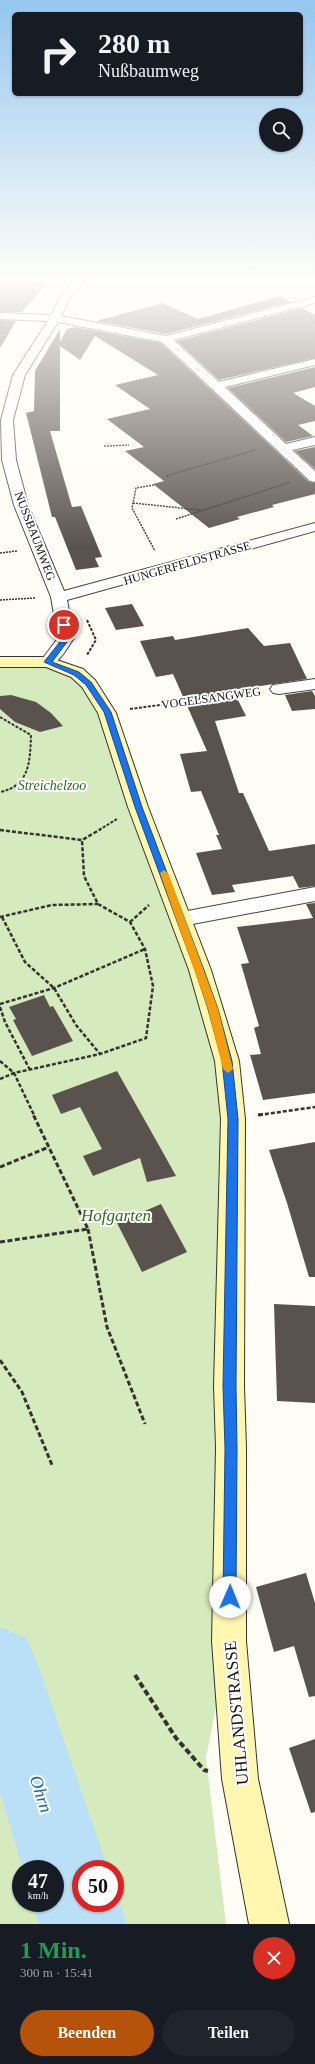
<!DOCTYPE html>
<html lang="de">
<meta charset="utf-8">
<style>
:root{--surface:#171b24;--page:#20242c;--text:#f1f3f6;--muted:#9ea1a6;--accent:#b45309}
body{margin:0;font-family:"Times New Roman",serif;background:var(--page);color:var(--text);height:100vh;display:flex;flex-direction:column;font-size:15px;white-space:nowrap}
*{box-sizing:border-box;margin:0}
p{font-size:13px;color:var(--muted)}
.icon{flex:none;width:22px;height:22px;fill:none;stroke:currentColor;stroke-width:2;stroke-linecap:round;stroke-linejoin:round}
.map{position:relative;height:1924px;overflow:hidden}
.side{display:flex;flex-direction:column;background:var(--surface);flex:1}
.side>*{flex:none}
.top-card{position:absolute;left:12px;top:12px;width:291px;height:84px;border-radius:6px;box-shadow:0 1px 3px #0004;background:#171b24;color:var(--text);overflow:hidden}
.fabs{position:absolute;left:259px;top:108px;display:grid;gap:8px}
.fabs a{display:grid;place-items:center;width:44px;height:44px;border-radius:50%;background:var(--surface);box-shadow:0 1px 3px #0004;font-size:20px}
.speed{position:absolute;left:12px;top:1860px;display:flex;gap:8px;font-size:20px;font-weight:700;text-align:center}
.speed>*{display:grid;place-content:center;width:52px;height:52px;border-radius:50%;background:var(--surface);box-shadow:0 1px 3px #0004;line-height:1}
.speed small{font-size:10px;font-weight:400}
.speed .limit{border:6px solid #d22;background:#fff;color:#111}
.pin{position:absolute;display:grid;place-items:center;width:34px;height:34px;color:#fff;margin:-17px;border:2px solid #fff;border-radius:50%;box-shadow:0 1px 4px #0007}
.me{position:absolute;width:44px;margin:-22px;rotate:1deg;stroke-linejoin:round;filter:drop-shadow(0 0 3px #0008)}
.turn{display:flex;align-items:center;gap:14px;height:84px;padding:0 20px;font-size:18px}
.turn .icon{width:52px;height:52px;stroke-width:2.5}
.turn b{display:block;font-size:28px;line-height:34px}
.round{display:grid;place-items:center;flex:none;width:42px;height:42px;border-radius:21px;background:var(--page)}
.head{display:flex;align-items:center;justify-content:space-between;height:68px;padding:0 20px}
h1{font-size:24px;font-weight:700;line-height:30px;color:#1e9e55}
.button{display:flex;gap:8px;margin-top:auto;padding:8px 20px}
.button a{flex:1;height:46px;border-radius:24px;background:var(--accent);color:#fff;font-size:16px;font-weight:700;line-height:46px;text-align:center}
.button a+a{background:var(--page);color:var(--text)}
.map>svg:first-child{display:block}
</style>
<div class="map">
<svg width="315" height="1924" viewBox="0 0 315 1924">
<rect width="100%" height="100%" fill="#fffdf5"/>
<!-- green -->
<path fill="#d5ebbd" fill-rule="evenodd" d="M0 662H48L89 684 227 1061 229 1641 206 1758 226 1924H0ZM21 1869H55V1903H21ZM81 1869H115V1903H81Z"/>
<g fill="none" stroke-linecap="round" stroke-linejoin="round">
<!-- river -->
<path fill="#b9e0f7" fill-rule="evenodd" d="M0 1627 27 1638 38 1665 108 1869H81V1903H115V1890L127 1924H39L33 1903H55V1869H23L0 1793Z"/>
</g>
<!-- building -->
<path fill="#5a524d" d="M0 279 47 283 22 312H0Z
M280 296 291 302 166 334 96 321 163 303 198 319Z
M302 308 315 315V358L219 380 177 341Z
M0 320 16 321 0 348Z
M75 327 161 343 309 482 315 483V494L272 505 274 507 237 517 240 519 209 528 153 484 164 481 125 451 144 447 107 419 150 409 115 385 158 375 95 336 80 360 60 346V431H50L72 507 81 506 102 557 95 558 99 567 76 570 55 517H52L26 413 34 411 35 371 60 329V342L67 329Z
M315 367V387L293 393 315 406V421L298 425 313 436 286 442 228 388Z
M315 447V469L295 451Z
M132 604 144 626 116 630 105 608Z
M248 628 264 646 290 643 307 679 233 690 246 716 215 721 239 793H243L269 851 315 844V886L299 888 293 876 232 885 235 892 212 895 196 853 222 849 216 835H219L201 791 191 792 180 754 207 751 173 674 156 677 140 641 173 636 175 640Z
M312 691 315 696V709L292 711 285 695Z
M11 695 36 702 51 713 63 726 40 732 15 722 0 709V696Z
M315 903V1093L263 1100 250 1055 261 1054 254 1028 259 1026 241 964 249 963 237 927 313 918 306 904Z
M44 995 50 1007 53 1006 73 1041 32 1056 13 1020 16 1019 9 1007Z
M117 1071 161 1149 176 1176 147 1182 140 1158 93 1176 83 1156 102 1149 80 1107 61 1114 52 1095Z
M315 1142V1277H309L287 1203 269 1150Z
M161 1204 187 1252 142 1272 117 1223Z
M274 1304 315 1306V1403L277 1401Z
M306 1573 315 1603V1696L309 1697 294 1646 274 1652 256 1587Z
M315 1739V1812L311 1813 289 1748Z"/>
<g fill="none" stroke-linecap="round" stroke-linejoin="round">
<defs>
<path id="minor" d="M77 279H88L71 296 61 316 166 336 315 297V303L174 340 219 382 315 359V365L225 387 286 444 315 437V445L292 450 315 471V482L310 481 162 342 58 322 25 375 13 420 16 460 28 505 64 591 315 523V531L67 600 74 638C66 649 57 669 42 666L40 662 58 638 51 597 14 505 2 460 1 420 13 375 48 321 0 319V313L51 315 63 293Z
M315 679V689L279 694 273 693 270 689 273 685Z
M315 887V901L182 926 174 924 171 919 174 914 182 912Z"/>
<path id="secondary" d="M0 657H48L83 669 95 680 116 713 148 807 211 970 239 1061 245 1119 244 1386 246 1448V1641L258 1779 289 1924H249L222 1779 212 1641 216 1448 214 1386 221 1119 215 1061 189 970 128 807 98 713 82 687 71 677 46 667H0Z"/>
</defs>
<!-- minor casing -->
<use href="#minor" stroke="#444" stroke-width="2"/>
<!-- secondary casing -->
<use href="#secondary" stroke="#333" stroke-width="2"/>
<!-- path-far4 -->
<path stroke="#333" stroke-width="1.5" stroke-dasharray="2 1" stroke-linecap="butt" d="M310 319 315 323
M104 446 129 445
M166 476 256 450
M154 485 136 488 132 508 155 551
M133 503 200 510
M176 519 291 482
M0 553 17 551
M0 600 35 598"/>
<!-- path-far3 -->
<path stroke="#333" stroke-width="2" stroke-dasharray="3 1.5" stroke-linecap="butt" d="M87 620 96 640 87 655
M130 709 257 692
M0 717 31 735C30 761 30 786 0 792
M99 830 117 819"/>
<!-- path-far2 -->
<path stroke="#333" stroke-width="2.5" stroke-dasharray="4 2" stroke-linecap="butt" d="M0 830 82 840 101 829
M0 917 52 905 98 904
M2 917 25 962 54 988 76 1025 100 1054
M130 922 149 905
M0 1004 54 988 145 949
M0 1007 5 1022 30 1070
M0 1061 14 1073 34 1115
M0 1079 14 1073 100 1054 146 1038 153 986 145 949 130 922 98 904 84 876 82 840
M259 1115 315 1107"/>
<!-- path-far1 -->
<path stroke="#333" stroke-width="3" stroke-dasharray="5 2.5" stroke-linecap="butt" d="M258 1115 266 1114
M0 1167 49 1147
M88 1229 107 1327 145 1424
M0 1242 88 1229 33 1114
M0 1360 22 1392 52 1465"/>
<!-- path -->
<path stroke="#333" stroke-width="4" stroke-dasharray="6 3" stroke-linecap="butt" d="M135 1675 176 1738 204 1770 208 1771"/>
<!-- minor -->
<use href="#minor" fill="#fff" fill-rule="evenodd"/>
<!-- secondary -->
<use href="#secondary" fill="#fff6b0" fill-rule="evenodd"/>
</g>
<!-- sky -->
<linearGradient id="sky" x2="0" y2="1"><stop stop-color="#95c6ee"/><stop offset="0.51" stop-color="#fffefa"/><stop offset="1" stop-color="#fffefa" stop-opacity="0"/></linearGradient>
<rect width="315" height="548" fill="url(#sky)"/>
<!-- route -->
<path fill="#1a73e8" stroke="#114b97" d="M64 623 67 625 70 638 52 662 79 672 91 682 111 712 142 807 204 970 218 1009 232 1061 238 1119 236 1386 237 1448 236 1597 234 1601 230 1603 225 1601 223 1597 225 1448 223 1386 228 1119 222 1061 208 1009 195 970 135 807 104 712 86 685 74 675 44 662 63 638 60 625Z"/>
<!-- slow -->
<path fill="#f59e0b" d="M164 870 168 873 218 1009 233 1069 228 1073 223 1069 208 1009 160 873Z"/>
<g text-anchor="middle" stroke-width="4" stroke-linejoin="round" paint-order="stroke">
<!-- far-street labels -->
<g font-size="12" fill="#111" stroke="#fff">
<text transform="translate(35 536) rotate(69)" y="4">NUSSBAUMWEG</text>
<text transform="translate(187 563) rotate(-16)" y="4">HUNGERFELDSTRASSE</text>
<text transform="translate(211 698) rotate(-8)" y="4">VOGELSANGWEG</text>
</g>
<!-- park labels -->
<g font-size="14" font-style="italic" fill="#2f6b1f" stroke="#fff">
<text x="52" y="790">Streichelzoo</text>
</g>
<!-- near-park labels -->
<g font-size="17" font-style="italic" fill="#2f6b1f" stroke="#fff">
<text x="116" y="1221">Hofgarten</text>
</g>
<!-- near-street labels -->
<g font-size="17" fill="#111" stroke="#fff">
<text transform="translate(236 1713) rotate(-95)" y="6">UHLANDSTRASSE</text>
</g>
<!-- near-water labels -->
<g font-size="18" font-style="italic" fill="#1768a6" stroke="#fff">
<text transform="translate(41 1794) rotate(72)" y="6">Ohrn</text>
</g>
</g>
</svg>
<div class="fabs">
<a><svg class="icon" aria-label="search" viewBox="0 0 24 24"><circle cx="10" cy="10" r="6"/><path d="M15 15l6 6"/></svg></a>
</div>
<div class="speed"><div>47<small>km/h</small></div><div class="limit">50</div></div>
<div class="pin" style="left:64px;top:625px;background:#d93025"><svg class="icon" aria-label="arrive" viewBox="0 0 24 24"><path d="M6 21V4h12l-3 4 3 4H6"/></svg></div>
<svg class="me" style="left:230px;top:1597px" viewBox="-20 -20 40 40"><circle r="19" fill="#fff"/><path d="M0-13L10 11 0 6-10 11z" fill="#1a73e8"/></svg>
<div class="top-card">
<div class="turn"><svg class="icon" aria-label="right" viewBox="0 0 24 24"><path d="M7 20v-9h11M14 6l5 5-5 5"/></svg><div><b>280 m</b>Nußbaumweg</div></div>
</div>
</div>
<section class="side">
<div class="head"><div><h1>1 Min.</h1><p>300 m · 15:41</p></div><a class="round" style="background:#d93025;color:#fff"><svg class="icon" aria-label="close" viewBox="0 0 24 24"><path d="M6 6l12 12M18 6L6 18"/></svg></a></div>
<div class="button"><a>Beenden</a><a>Teilen</a></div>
</section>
